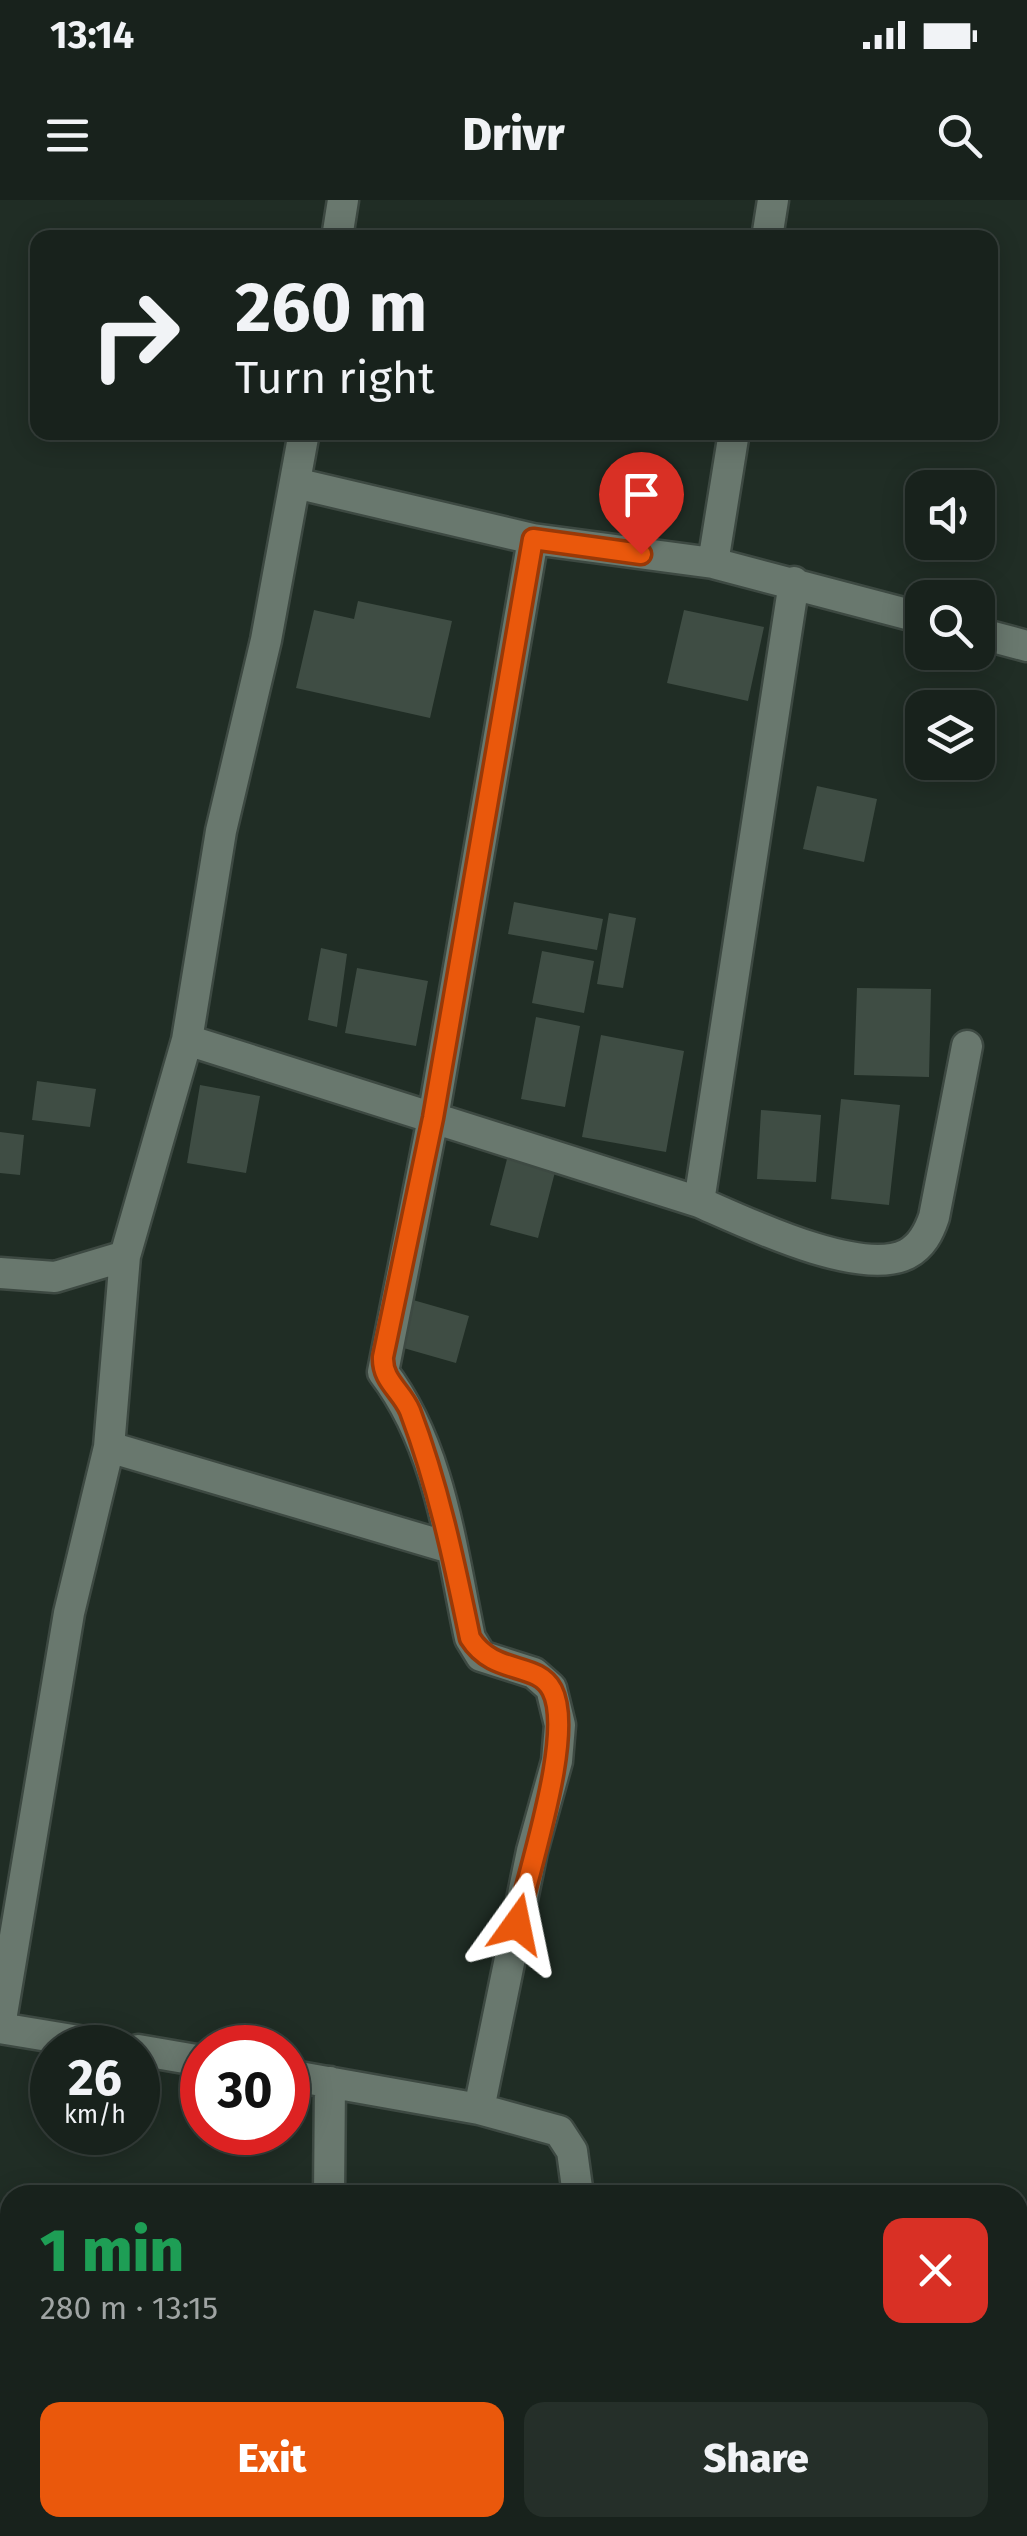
<!DOCTYPE html>
<meta charset="utf-8">
<style>
:root{--surface:#18221c;--page:#252f29;--text:#f1f3f6;--muted:#9fa4a3;--line:#363f3b;--accent:#ea580c}
body{margin:0;font-family:"Fira Sans",sans-serif;background:var(--page);color:var(--text);height:100vh;display:flex;flex-direction:column;font-size:38px;white-space:nowrap}
*{box-sizing:border-box;margin:0}
p{font-size:32px;color:var(--muted)}
.icon{flex:none;width:55px;height:55px;fill:none;stroke:currentColor;stroke-width:2;stroke-linecap:round;stroke-linejoin:round}
.map{position:relative;flex:1;overflow:hidden}
.sheet{position:absolute;left:0px;top:1985px;width:1028px;height:352px;display:flex;flex-direction:column;background:var(--surface);border-radius:30px 30px 0 0;box-shadow:0 5px 25px #0003,0 0 0 2px var(--line)}
.sheet>*{flex:none}
.top-card{position:absolute;left:30px;top:30px;width:968px;height:210px;border-radius:20px;box-shadow:0 5px 25px #0003,0 0 0 2px var(--line);background:#18221c;color:var(--text);overflow:hidden}
.buttons{position:absolute;left:905px;top:270px;display:grid;gap:20px}
.buttons a{display:grid;place-items:center;width:90px;height:90px;border-radius:20px;background:var(--surface);box-shadow:0 5px 25px #0003,0 0 0 2px var(--line);font-size:50px}
.speed{position:absolute;left:30px;top:1825px;display:flex;gap:20px;font-size:50px;font-weight:700;text-align:center}
.speed>*{display:grid;place-content:center;width:130px;height:130px;border-radius:50%;background:var(--surface);box-shadow:0 5px 25px #0003,0 0 0 2px var(--line);line-height:1}
.speed small{font-size:25px;font-weight:400}
.speed .limit{border:15px solid #d22;background:#fff;color:#111}
.pin{position:absolute;display:grid;place-items:center;width:85px;height:85px;color:#fff;margin:-102px -42px;border-radius:50% 50% 50% 0;rotate:-45deg;box-shadow:0 0 10px #0007}
.pin .icon{rotate:45deg}
.me{position:absolute;width:110px;margin:-55px;rotate:12deg;stroke-linejoin:round;filter:drop-shadow(0 0 8px #0008)}
.turn{display:flex;align-items:center;gap:35px;height:210px;padding:0 40px;font-size:45px}
.turn .icon{width:130px;height:130px;stroke-width:2.5}
.turn b{display:block;font-size:70px;line-height:85px}
.round{display:grid;place-items:center;flex:none;width:105px;height:105px;border-radius:20px;background:var(--page)}
.overview{display:flex;align-items:center;justify-content:space-between;height:170px;padding:0 40px}
h1{font-size:60px;font-weight:800;line-height:75px;color:#1e9e55}
.cta{display:flex;gap:20px;margin-top:auto;padding:20px 40px}
.cta a{flex:1;height:115px;border-radius:20px;background:var(--accent);color:#fff;font-size:40px;font-weight:800;line-height:115px;text-align:center}
.cta a+a{background:var(--page);color:var(--text)}
.status{display:flex;justify-content:space-between;align-items:center;height:70px;padding:0 50px;background:var(--surface);direction:ltr}
.status svg{height:28px;fill:currentColor}
header{display:flex;justify-content:space-between;align-items:center;height:130px;padding:0 40px;background:var(--surface);font-size:45px;font-weight:800}
.map>svg:first-child{display:block}
</style>
<div class="status"><b>13:14</b><svg viewBox="0 0 49 12"><path d="M0 12V9h3v3zM5 12V6h3v6zM10 12V3h3v9zM15 12V0h3v12zM26 1h20v11H26zM47 4h2v5h-2z"/></svg></div>
<header><svg class="icon" aria-label="menu" viewBox="0 0 24 24"><path d="M4 6h16M4 12h16M4 18h16"/></svg>Drivr<svg class="icon" aria-label="search" viewBox="0 0 24 24"><circle cx="10" cy="10" r="6"/><path d="M15 15l6 6"/></svg></header>
<div class="map">
<svg width="1027" height="2336" viewBox="0 0 1027 2336">
<rect width="100%" height="100%" fill="#202d25"/>
<g fill="none" stroke-linecap="round" stroke-linejoin="round">
<!-- stream -->
<path stroke="#21905c" stroke-width="11" d="M1018 2270 1027 2162
M977 2336 983 2328"/>
</g>
<!-- building -->
<path fill="#3f4d44" d="M358 401 452 421 430 518 296 488 314 410 354 419Z
M684 410 764 427 748 501 667 483Z
M817 586 877 599 864 662 803 649Z
M514 702 603 719 597 750 508 734Z
M609 713 636 718 623 788 597 784Z
M321 748 347 754 337 827 308 820Z
M542 751 594 761 584 813 532 803Z
M357 768 428 781 416 846 345 833Z
M857 788 931 789 929 877 854 875Z
M536 817 580 826 565 907 521 899Z
M601 835 684 851 666 952 582 937Z
M37 881 96 889 90 927 32 920Z
M200 885 260 896 246 973 187 963Z
M841 899 900 905 889 1005 831 999Z
M761 910 821 915 816 982 757 979Z
M0 932 24 935 20 975 0 973Z
M507 959 555 972 538 1038 490 1025Z
M413 1100 469 1116 456 1163 400 1147Z
M236 2328H303V2336H236Z
M596 2328H671V2336H595Z"/>
<g fill="none" stroke-linecap="round" stroke-linejoin="round">
<defs>
<path id="minor" d="M337 38 343 0
M767 38 773 0
M295 283 533 339 713 363 922 418
M713 363 734 232
M978 433 1027 446
M187 840 699 1002 794 382
M699 1002C745 1022 860 1078 907 1054 922 1046 929 1032 934 1017L967 846
M0 1073 55 1077 125 1056
M109 1247 451 1348
M0 1826 69 1413 109 1247 125 1056 187 840 221 631 266 440 304 232
M0 1828 121 1848
M138 1850 202 1861
M288 1875 479 1909 559 1931 572 1951 578 1995
M479 1909 532 1651 557 1561 560 1525 551 1488 534 1473 481 1456 470 1438C451 1348 440 1246 383 1172L433 918 533 339
M329 1995 330 1882
M189 2336 191 2328
M324 2336V2328
M571 2336 572 2328"/>
</defs>
<!-- minor casing -->
<use href="#minor" stroke="#3d4942" stroke-width="35"/>
<!-- minor -->
<use href="#minor" stroke="#69786e" stroke-width="30"/>
</g>
<g fill="none" stroke-linecap="round" stroke-linejoin="round">
<defs>
<path id="route" d="M517 1724C528 1671 575 1534 552 1490 537 1461 494 1476 470 1438 454 1361 438 1285 410 1211 401 1190 382 1181 383 1157L433 918 533 339 641 354"/>
</defs>
<!-- route casing -->
<use href="#route" stroke="#983908" stroke-width="25"/>
<!-- route -->
<use href="#route" stroke="#ea580c" stroke-width="18"/>
</g>
</svg>
<div class="buttons">
<a><svg class="icon" aria-label="sound" viewBox="0 0 24 24"><path d="M4 9h4l5-4v14l-5-4H4zM17 9q2 3 0 6"/></svg></a>
<a><svg class="icon" aria-label="search" viewBox="0 0 24 24"><circle cx="10" cy="10" r="6"/><path d="M15 15l6 6"/></svg></a>
<a><svg class="icon" aria-label="layers" viewBox="0 0 24 24"><path d="M12 4l9 5-9 5-9-5zM3 14l9 5 9-5"/></svg></a>
</div>
<div class="speed"><div>26<small>km/h</small></div><div class="limit">30</div></div>
<div class="pin" style="left:641px;top:354px;background:#d93025"><svg class="icon" aria-label="arrive" viewBox="0 0 24 24"><path d="M6 21V4h12l-3 4 3 4H6"/></svg></div>
<svg class="me" style="left:517px;top:1724px" viewBox="-20 -20 40 40"><path d="M0-17L14 15 0 8-14 15z" fill="#ea580c" stroke="#fff" stroke-width="4"/></svg>
<div class="top-card">
<div class="turn"><svg class="icon" aria-label="right" viewBox="0 0 24 24"><path d="M7 20v-9h11M14 6l5 5-5 5"/></svg><div><b>260 m</b>Turn right</div></div>
</div>
<section class="sheet">
<div class="overview"><div><h1>1 min</h1><p>280 m · 13:15</p></div><a class="round" style="background:#d93025;color:#fff"><svg class="icon" aria-label="close" viewBox="0 0 24 24"><path d="M6 6l12 12M18 6L6 18"/></svg></a></div>
<div class="cta"><a>Exit</a><a>Share</a></div>
</section>
</div>
